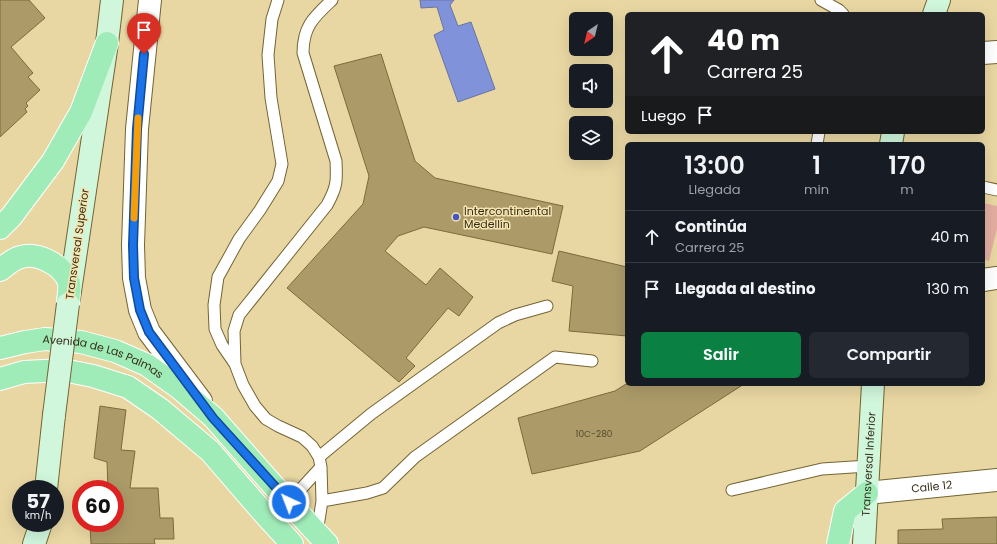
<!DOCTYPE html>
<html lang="es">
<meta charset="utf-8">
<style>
:root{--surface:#171b24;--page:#242831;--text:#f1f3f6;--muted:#9ea1a6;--line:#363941;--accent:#0b8043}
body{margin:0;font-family:Poppins,sans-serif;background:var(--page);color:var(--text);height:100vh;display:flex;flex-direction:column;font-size:15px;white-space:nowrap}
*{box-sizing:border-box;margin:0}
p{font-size:13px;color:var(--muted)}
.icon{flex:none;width:22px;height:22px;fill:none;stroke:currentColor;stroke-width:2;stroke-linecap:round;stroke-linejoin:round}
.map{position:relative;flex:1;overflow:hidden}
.side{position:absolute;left:625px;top:142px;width:360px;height:244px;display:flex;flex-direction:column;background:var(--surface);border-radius:6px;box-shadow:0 4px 16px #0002}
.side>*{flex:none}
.top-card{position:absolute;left:625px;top:12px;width:360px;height:122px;border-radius:6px;box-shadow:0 4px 16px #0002;background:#202124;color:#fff;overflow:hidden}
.needle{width:26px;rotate:215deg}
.fabs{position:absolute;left:569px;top:12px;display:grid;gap:8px}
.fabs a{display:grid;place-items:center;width:44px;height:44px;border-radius:6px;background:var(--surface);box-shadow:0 4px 16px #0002;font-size:20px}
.speed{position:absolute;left:12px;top:480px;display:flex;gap:8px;font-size:20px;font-weight:700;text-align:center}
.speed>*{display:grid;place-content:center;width:52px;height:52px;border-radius:50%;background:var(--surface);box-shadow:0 4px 16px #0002;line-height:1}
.speed small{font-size:10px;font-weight:400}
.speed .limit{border:6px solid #d22;background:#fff;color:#111}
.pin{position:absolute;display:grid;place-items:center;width:34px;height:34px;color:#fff;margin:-41px -17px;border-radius:50% 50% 50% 0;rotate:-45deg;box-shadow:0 0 4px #0007}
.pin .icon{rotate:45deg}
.me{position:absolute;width:44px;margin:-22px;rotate:317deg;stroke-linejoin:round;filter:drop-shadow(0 0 3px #0008)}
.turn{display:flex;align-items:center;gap:14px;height:84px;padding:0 16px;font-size:18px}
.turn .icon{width:52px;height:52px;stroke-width:2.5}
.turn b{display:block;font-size:28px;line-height:34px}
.then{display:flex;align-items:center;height:38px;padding:0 16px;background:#0003;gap:8px;font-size:15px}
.eta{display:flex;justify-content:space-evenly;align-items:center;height:68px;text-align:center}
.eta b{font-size:24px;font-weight:600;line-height:28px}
.button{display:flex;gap:8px;margin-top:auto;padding:8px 16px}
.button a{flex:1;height:46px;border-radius:6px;background:var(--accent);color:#fff;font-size:16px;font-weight:600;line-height:46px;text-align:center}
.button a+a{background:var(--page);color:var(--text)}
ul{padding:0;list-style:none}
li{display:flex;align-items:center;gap:12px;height:52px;padding:0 16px;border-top:1px solid var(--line)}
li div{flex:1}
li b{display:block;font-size:15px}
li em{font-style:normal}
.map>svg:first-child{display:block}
</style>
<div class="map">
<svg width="997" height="544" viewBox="0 0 997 544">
<rect width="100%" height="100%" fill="#e9d7a3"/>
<!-- green -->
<path fill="#e4ada1" d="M983 203 997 206V229L989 261 983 259Z"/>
<!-- water -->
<path fill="#7f92da" stroke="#6974a0" d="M420 0H454L450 5 458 26 471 22 495 89 458 102 434 35 444 30 437 7 421 8Z"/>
<!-- building -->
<path fill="#ac9b69" stroke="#7b6b3a" d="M0 0H29L45 18 11 47 33 73 28 77 40 90 26 103 28 106 25 109 27 112 0 137Z
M381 54 415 161 435 178 563 206 552 254 424 227 398 236 385 251 426 285 440 268 473 297 459 316 448 308 406 358 415 366 399 382 287 288 363 204 369 176 334 66Z
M559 251 627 267V336L569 331 573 286 552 281Z
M626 384H744L640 451 532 474 518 418 615 391Z
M100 406 126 410 121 450 135 451 130 488H158L160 518H173L174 539H154L155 544H91L90 523H115V489H108L107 462 94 458Z
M997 517V544H898V530L943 529 942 519Z"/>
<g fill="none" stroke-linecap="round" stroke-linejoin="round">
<defs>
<path id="lane" d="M821 0 839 10 843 14
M817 144 819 132
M983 187 997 190
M235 364 222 345 215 329 214 305 218 277 239 239 260 210 278 181 282 164 271 98 268 55 272 19 278 0
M319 457 371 414 396 396 498 323 515 315 547 306
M732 490 822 469 868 466
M322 501 367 493 383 488 415 457 555 357 592 361
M289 502 321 467
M317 533 322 501 321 467 319 457 312 446 302 437 278 426 266 419 255 406 243 385 235 364 234 331 239 315 327 205C337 187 337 181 336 161L303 53C303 26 314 17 332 0"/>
<g id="street">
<path d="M150 0 137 129 133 245 134 278 140 310 149 332 201 401"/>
<path d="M983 53 997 52"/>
<path d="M983 280 997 278"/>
<path id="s1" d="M867 493 997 480"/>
</g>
<g id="secondary">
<path d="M934 14 939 0"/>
<path d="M891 144 893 132"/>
<path d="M69 298 107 43 112 0"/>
<path d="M46 489 54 415"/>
<path d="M34 544 41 523"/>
<path id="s2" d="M864 544 873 384"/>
</g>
<g id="primary">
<path d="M0 228 11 217 53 161 81 112 107 43"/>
<path d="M0 270C7 265 12 259 21 257 37 252 64 265 69 283 70 289 68 298 68 304"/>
<path id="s3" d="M0 348 25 342 45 339 81 342 115 351 147 365 178 387 213 417 279 492 327 544"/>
<path d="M0 379 24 372 63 370 93 376 128 387 160 409 210 451 261 510 292 544"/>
<path d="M838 544 845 511 867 493"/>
</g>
</defs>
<!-- lane casing -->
<use href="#lane" stroke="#746433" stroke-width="13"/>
<!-- street casing -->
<use href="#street" stroke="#746433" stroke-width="24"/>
<!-- secondary casing -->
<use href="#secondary" stroke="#746433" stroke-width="24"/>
<!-- primary casing -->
<use href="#primary" stroke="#fff" stroke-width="24"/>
<!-- lane -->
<use href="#lane" stroke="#fff" stroke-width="11"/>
<!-- street -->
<use href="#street" stroke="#fff" stroke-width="22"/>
<!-- secondary -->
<use href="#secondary" stroke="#d0f6dc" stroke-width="22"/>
<!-- primary -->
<use href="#primary" stroke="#a0ecb9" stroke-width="22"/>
<defs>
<path id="secondary-bridge" d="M54 415 68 304"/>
</defs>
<!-- secondary-bridge casing -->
<use href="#secondary-bridge" stroke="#746433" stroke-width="24" stroke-linecap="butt"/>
<!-- secondary-bridge -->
<use href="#secondary-bridge" stroke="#d0f6dc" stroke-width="22"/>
</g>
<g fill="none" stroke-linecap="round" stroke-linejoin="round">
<defs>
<path id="route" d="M144 54 137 129 133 245 134 278 140 310 149 332 213 418 289 502"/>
</defs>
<!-- route casing -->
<use href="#route" stroke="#114b97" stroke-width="10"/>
<!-- route -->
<use href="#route" stroke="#1a73e8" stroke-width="7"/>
<!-- slow -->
<path stroke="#f59e0b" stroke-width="7" d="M134 218 138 118"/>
</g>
<!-- markers -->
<circle fill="#4455ca" stroke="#f6e5b0" stroke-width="1.5" cx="456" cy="217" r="4"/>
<g text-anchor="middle" stroke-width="3" stroke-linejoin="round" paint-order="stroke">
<!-- number labels -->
<g font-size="9" fill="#53492d">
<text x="594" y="437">10C-280</text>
</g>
<!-- poi labels -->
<g font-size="11" fill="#352e19" stroke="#f6e5b0" text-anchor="start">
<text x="464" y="215">Intercontinental<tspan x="464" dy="13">Medellín</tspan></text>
</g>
<!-- street labels -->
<g font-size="11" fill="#352e19" stroke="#f6e5b0">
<text transform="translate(77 244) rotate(-82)" y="4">Transversal Superior</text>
<text dy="4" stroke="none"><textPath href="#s3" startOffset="107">Avenida de Las Palmas</textPath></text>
<text dy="4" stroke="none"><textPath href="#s2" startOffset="80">Transversal Inferior</textPath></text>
<text dy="4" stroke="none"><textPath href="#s1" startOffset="65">Calle 12</textPath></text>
</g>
</g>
</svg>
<div class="fabs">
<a><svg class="needle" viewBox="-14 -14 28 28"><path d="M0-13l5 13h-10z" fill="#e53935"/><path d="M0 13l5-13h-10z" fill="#9ea1a6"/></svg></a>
<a><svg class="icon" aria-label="sound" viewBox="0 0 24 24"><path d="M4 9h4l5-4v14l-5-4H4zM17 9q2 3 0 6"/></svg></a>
<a><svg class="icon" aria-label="layers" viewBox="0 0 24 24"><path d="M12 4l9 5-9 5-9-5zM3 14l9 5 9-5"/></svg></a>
</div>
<div class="speed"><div>57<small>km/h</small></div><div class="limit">60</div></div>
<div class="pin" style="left:144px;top:54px;background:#d93025"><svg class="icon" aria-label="arrive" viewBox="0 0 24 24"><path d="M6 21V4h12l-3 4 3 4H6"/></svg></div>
<svg class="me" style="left:289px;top:502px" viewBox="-20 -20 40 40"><circle r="17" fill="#1a73e8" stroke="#fff" stroke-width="3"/><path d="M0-11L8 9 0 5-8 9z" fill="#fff"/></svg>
<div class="top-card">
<div class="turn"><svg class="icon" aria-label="ahead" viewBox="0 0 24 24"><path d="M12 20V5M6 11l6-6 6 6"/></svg><div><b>40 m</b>Carrera 25</div></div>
<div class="then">Luego<svg class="icon" aria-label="arrive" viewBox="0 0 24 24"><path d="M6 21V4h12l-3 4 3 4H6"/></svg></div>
</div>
<section class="side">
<div class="eta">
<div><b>13:00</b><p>Llegada</p></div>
<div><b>1</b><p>min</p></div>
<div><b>170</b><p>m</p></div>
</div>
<ul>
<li><svg class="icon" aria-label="ahead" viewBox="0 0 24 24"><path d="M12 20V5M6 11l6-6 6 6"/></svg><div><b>Continúa</b><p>Carrera 25</p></div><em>40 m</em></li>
<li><svg class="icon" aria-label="arrive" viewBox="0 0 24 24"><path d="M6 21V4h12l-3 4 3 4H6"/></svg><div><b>Llegada al destino</b></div><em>130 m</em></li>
</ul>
<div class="button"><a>Salir</a><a>Compartir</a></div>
</section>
</div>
